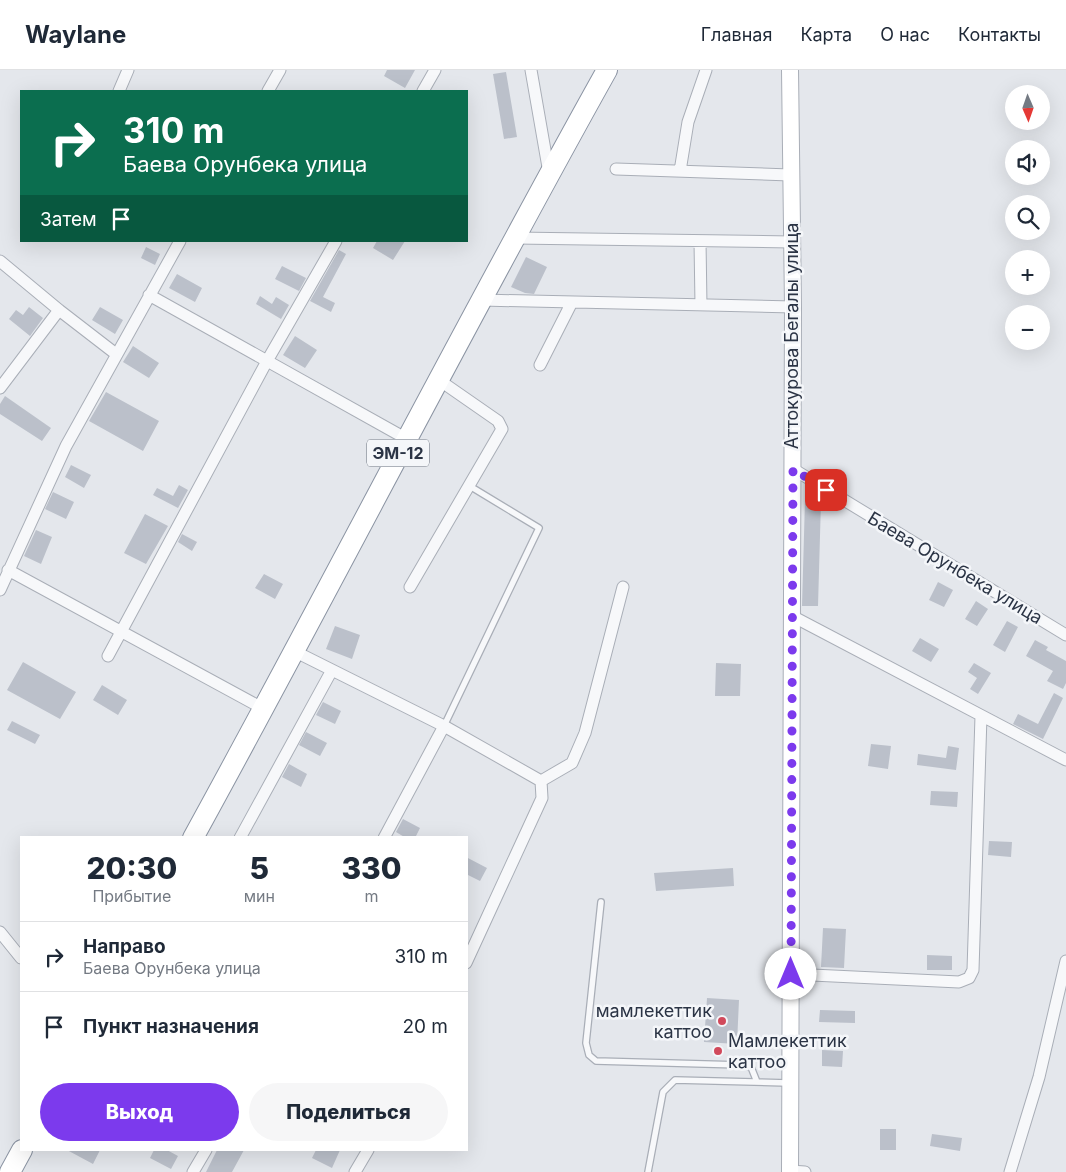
<!DOCTYPE html>
<html lang="ru">
<meta charset="utf-8">
<style>
:root{--surface:#fff;--page:#f6f6f7;--text:#1f2937;--muted:#747a83;--line:#e0e1e3;--accent:#7c3aed}
body{margin:0;font-family:Inter,sans-serif;background:var(--page);color:var(--text);height:100vh;display:flex;flex-direction:column;font-size:19px;white-space:nowrap}
*{box-sizing:border-box;margin:0}
p{font-size:16px;color:var(--muted)}
.icon{flex:none;width:28px;height:28px;fill:none;stroke:currentColor;stroke-width:2;stroke-linecap:round;stroke-linejoin:round}
.map{position:relative;flex:1;overflow:hidden}
.side{position:absolute;left:20px;top:766px;width:448px;height:315px;display:flex;flex-direction:column;background:var(--surface);border-radius:0px;box-shadow:0 5px 20px #0002}
.side>*{flex:none}
.banner{position:absolute;left:20px;top:20px;width:448px;height:152px;border-radius:0px;box-shadow:0 5px 20px #0002;background:#0b6e4f;color:#fff;overflow:hidden}
.needle{width:32px;rotate:178deg}
.buttons{position:absolute;left:1005px;top:15px;display:grid;gap:10px}
.buttons a{display:grid;place-items:center;width:45px;height:45px;border-radius:50%;background:var(--surface);box-shadow:0 5px 20px #0002;font-size:25px}
.pin{position:absolute;display:grid;place-items:center;width:42px;height:42px;color:#fff;margin:-21px;border-radius:10px;box-shadow:0 2px 8px #0006}
.me{position:absolute;width:55px;margin:-28px;rotate:0deg;stroke-linejoin:round;filter:drop-shadow(0 0 4px #0008)}
.turn{display:flex;align-items:center;gap:18px;height:105px;padding:0 20px;font-size:22px}
.turn .icon{width:65px;height:65px;stroke-width:2.5}
.turn b{display:block;font-size:35px;line-height:42px}
.then{display:flex;align-items:center;height:48px;padding:0 20px;background:#0003;gap:10px;font-size:19px}
.eta{display:flex;justify-content:space-evenly;align-items:center;height:85px;text-align:center}
.eta b{font-size:30px;font-weight:800;line-height:35px}
.action{display:flex;gap:10px;margin-top:auto;padding:10px 20px}
.action a{flex:1;height:58px;border-radius:30px;background:var(--accent);color:#fff;font-size:20px;font-weight:800;line-height:58px;text-align:center}
.action a+a{background:var(--page);color:var(--text)}
ul{padding:0;list-style:none}
li{display:flex;align-items:center;gap:15px;height:70px;padding:0 20px;border-top:1px solid var(--line)}
li div{flex:1}
li b{display:block;font-size:19px}
li em{font-style:normal}
header{display:flex;align-items:center;gap:30px;box-sizing:border-box;height:70px;padding:0 25px;background:var(--surface);border-bottom:1px solid var(--line)}
header strong{font-size:24px}
nav{display:flex;gap:28px;margin-inline-start:auto;font-size:18px}
.map>svg:first-child{display:block}
</style>
<header>
<strong>Waylane</strong>
<nav><a>Главная</a><a>Карта</a><a>О нас</a><a>Контакты</a></nav>
</header>
<div class="map">
<svg width="1066" height="1102" viewBox="0 0 1066 1102">
<rect width="100%" height="100%" fill="#e4e7ec"/>
<!-- building -->
<path fill="#bbc0ca" d="M387 0H415L405 18 384 6Z
M506 2 517 67 504 69 493 4Z
M377 171H405L393 190 373 178Z
M146 177 160 184 155 195 141 188Z
M339 180 346 184 323 227 335 233 331 242 310 231Z
M526 187 547 197 534 224 525 223 511 217Z
M282 196 306 208 299 221 275 209Z
M177 204 202 218 195 232 169 218Z
M260 226 272 234 276 227 289 235 281 249 256 234Z
M29 237 43 248 30 266 9 249 16 240 23 245Z
M100 237 123 250 115 264 92 250Z
M295 266 317 280 305 298 283 285Z
M133 276 159 293 149 308 123 292Z
M106 322 159 351 143 381 89 351Z
M5 326 51 358 42 371 0 344V334Z
M71 395 91 405 84 418 65 407Z
M179 415 188 420 178 438 153 425 157 418 173 426Z
M53 422 74 432 66 449 45 439Z
M805 430 821 431 818 536H802Z
M145 444 168 456 146 494 124 483Z
M36 460 52 467 41 494 24 486Z
M182 464 197 472 192 481 178 472Z
M264 504 283 514 275 529 255 518Z
M938 512 953 520 944 537 929 530Z
M976 531 988 539 977 556 965 549Z
M1007 551 1018 557 1005 582 993 575Z
M335 556 360 565 352 589 326 579Z
M920 568 939 579 931 592 912 581Z
M1035 570 1048 577 1046 580 1066 591V613L1063 619 1047 611 1053 601 1026 586Z
M23 592 76 622 60 649 7 620Z
M716 593 741 594 740 626H715Z
M974 593 991 603 978 624 970 619 977 608 968 602Z
M102 615 127 630 118 645 93 630Z
M1054 623 1063 628 1043 669 1013 654 1018 644 1038 654Z
M323 632 341 641 335 654 316 645Z
M12 651 40 665 35 674 7 660Z
M306 662 327 673 320 686 299 675Z
M871 674 891 676 888 699 868 696Z
M948 676 959 678 956 700 917 695 918 684 946 688Z
M289 694 307 704 301 717 282 707Z
M931 721 958 722 957 737 930 735Z
M403 749 420 758 415 768H406L396 762Z
M989 771 1012 772 1011 787 988 785Z
M466 787 487 798 480 811 466 804Z
M733 798 734 816 656 821 654 803Z
M823 858 846 859 844 898 821 897Z
M927 885 952 886V900H927Z
M707 928 739 930 737 974 704 972Z
M820 940 855 941V953L819 952Z
M822 980 843 981 842 997 822 996Z
M880 1059H896V1080H880Z
M932 1064 962 1068 960 1081 930 1076Z
M67 1080H100L93 1094Z
M154 1080H167L178 1086 171 1099 150 1088Z
M217 1080H244L232 1102H206Z
M316 1080H340L332 1098 312 1088Z"/>
<g fill="none" stroke-linecap="round" stroke-linejoin="round">
<defs>
<path id="lane" d="M444 656 539 458 468 415
M601 832 586 973 589 985 596 991 741 995 751 997 757 1012
M648 1102 663 1022 675 1010 788 1013"/>
<path id="street" d="M531 0 549 103
M119 21 128 0
M268 21 280 0
M423 21 435 0
M616 99 790 105
M680 101 688 52 706 0
M515 168 791 172
M700 171 701 235
M0 191 59 240 116 284
M149 225 405 368
M482 230 793 237
M540 295 572 232
M0 318 59 240
M793 399 1066 565
M8 500 264 639
M410 517 502 359 498 351 439 310
M0 520 66 376 180 171
M792 546 1066 690
M294 581 444 656 541 711 572 693 585 663 623 517
M108 586 267 291 336 171
M240 768 332 600
M384 768 444 656
M0 862 21 888
M466 893 542 728 541 711
M791 904 959 912 969 908 973 900 981 646
M790 1101 805 1102
M193 1102 206 1080
M355 1102 368 1080
M1010 1102 1039 1007 1066 891"/>
<path id="secondary" d="M790 0 793 237 790 1102"/>
<path id="highway" d="M193 768C333 513 465 254 607 0
M10 1102 22 1080"/>
</defs>
<!-- lane casing -->
<use href="#lane" stroke="#a9aeb7" stroke-width="8"/>
<!-- street casing -->
<use href="#street" stroke="#a9aeb7" stroke-width="13"/>
<!-- secondary casing -->
<use href="#secondary" stroke="#a9aeb7" stroke-width="18"/>
<!-- highway casing -->
<use href="#highway" stroke="#8b94a3" stroke-width="22"/>
<!-- lane -->
<use href="#lane" stroke="#f7f8fa" stroke-width="5.5"/>
<!-- street -->
<use href="#street" stroke="#f7f8fa" stroke-width="11"/>
<!-- secondary -->
<use href="#secondary" stroke="#fff" stroke-width="16"/>
<!-- highway -->
<use href="#highway" stroke="#fff" stroke-width="20"/>
</g>
<g fill="none" stroke-linecap="round" stroke-linejoin="round">
<!-- route -->
<path stroke="#7c3aed" stroke-width="9" stroke-dasharray="0 16.2" d="M791 904 793 399 826 420"/>
</g>
<!-- markers -->
<g fill="#d1495b" stroke="#f4f6f9" stroke-width="2">
<circle cx="722" cy="951" r="5"/>
<circle cx="718" cy="981" r="5"/>
</g>
<g text-anchor="middle" stroke-width="5" stroke-linejoin="round" paint-order="stroke">
<!-- shield labels -->
<rect fill="#f4f6f9" stroke="#676e7b" stroke-width="1" x="367" y="369.5" width="62" height="27" rx="4"/>
<g font-size="16" font-weight="bold" fill="#2b3445">
<text x="398" y="389">ЭМ-12</text>
</g>
<!-- street labels -->
<g font-size="18" fill="#2b3445" stroke="#f4f6f9">
<text transform="translate(792 266) rotate(-90)" y="6">Аттокурова Бегалы улица</text>
<text transform="translate(955 498) rotate(31)" y="6">Баева Орунбека улица</text>
</g>
<!-- poi labels -->
<g font-size="18" fill="#2b3445" stroke="#f4f6f9" text-anchor="end">
<text x="712" y="947">мамлекеттик<tspan x="712" dy="21">каттоо</tspan></text>
<text x="728" y="977" text-anchor="start">Мамлекеттик<tspan x="728" dy="21">каттоо</tspan></text>
</g>
</g>
</svg>
<div class="buttons">
<a><svg class="needle" viewBox="-14 -14 28 28"><path d="M0-13l5 13h-10z" fill="#e53935"/><path d="M0 13l5-13h-10z" fill="#747a83"/></svg></a>
<a><svg class="icon" aria-label="sound" viewBox="0 0 24 24"><path d="M4 9h4l5-4v14l-5-4H4zM17 9q2 3 0 6"/></svg></a>
<a><svg class="icon" aria-label="search" viewBox="0 0 24 24"><circle cx="10" cy="10" r="6"/><path d="M15 15l6 6"/></svg></a>
<a>+</a>
<a>−</a>
</div>
<div class="pin" style="left:826px;top:420px;background:#d93025"><svg class="icon" aria-label="arrive" viewBox="0 0 24 24"><path d="M6 21V4h12l-3 4 3 4H6"/></svg></div>
<svg class="me" style="left:791px;top:904px" viewBox="-20 -20 40 40"><circle r="19" fill="#fff"/><path d="M0-13L10 11 0 6-10 11z" fill="#7c3aed"/></svg>
<div class="banner">
<div class="turn"><svg class="icon" aria-label="right" viewBox="0 0 24 24"><path d="M7 20v-9h11M14 6l5 5-5 5"/></svg><div><b>310 m</b>Баева Орунбека улица</div></div>
<div class="then">Затем<svg class="icon" aria-label="arrive" viewBox="0 0 24 24"><path d="M6 21V4h12l-3 4 3 4H6"/></svg></div>
</div>
<section class="side">
<div class="eta">
<div><b>20:30</b><p>Прибытие</p></div>
<div><b>5</b><p>мин</p></div>
<div><b>330</b><p>m</p></div>
</div>
<ul>
<li><svg class="icon" aria-label="right" viewBox="0 0 24 24"><path d="M7 20v-9h11M14 6l5 5-5 5"/></svg><div><b>Направо</b><p>Баева Орунбека улица</p></div><em>310 m</em></li>
<li><svg class="icon" aria-label="arrive" viewBox="0 0 24 24"><path d="M6 21V4h12l-3 4 3 4H6"/></svg><div><b>Пункт назначения</b></div><em>20 m</em></li>
</ul>
<div class="action"><a>Выход</a><a>Поделиться</a></div>
</section>
</div>
